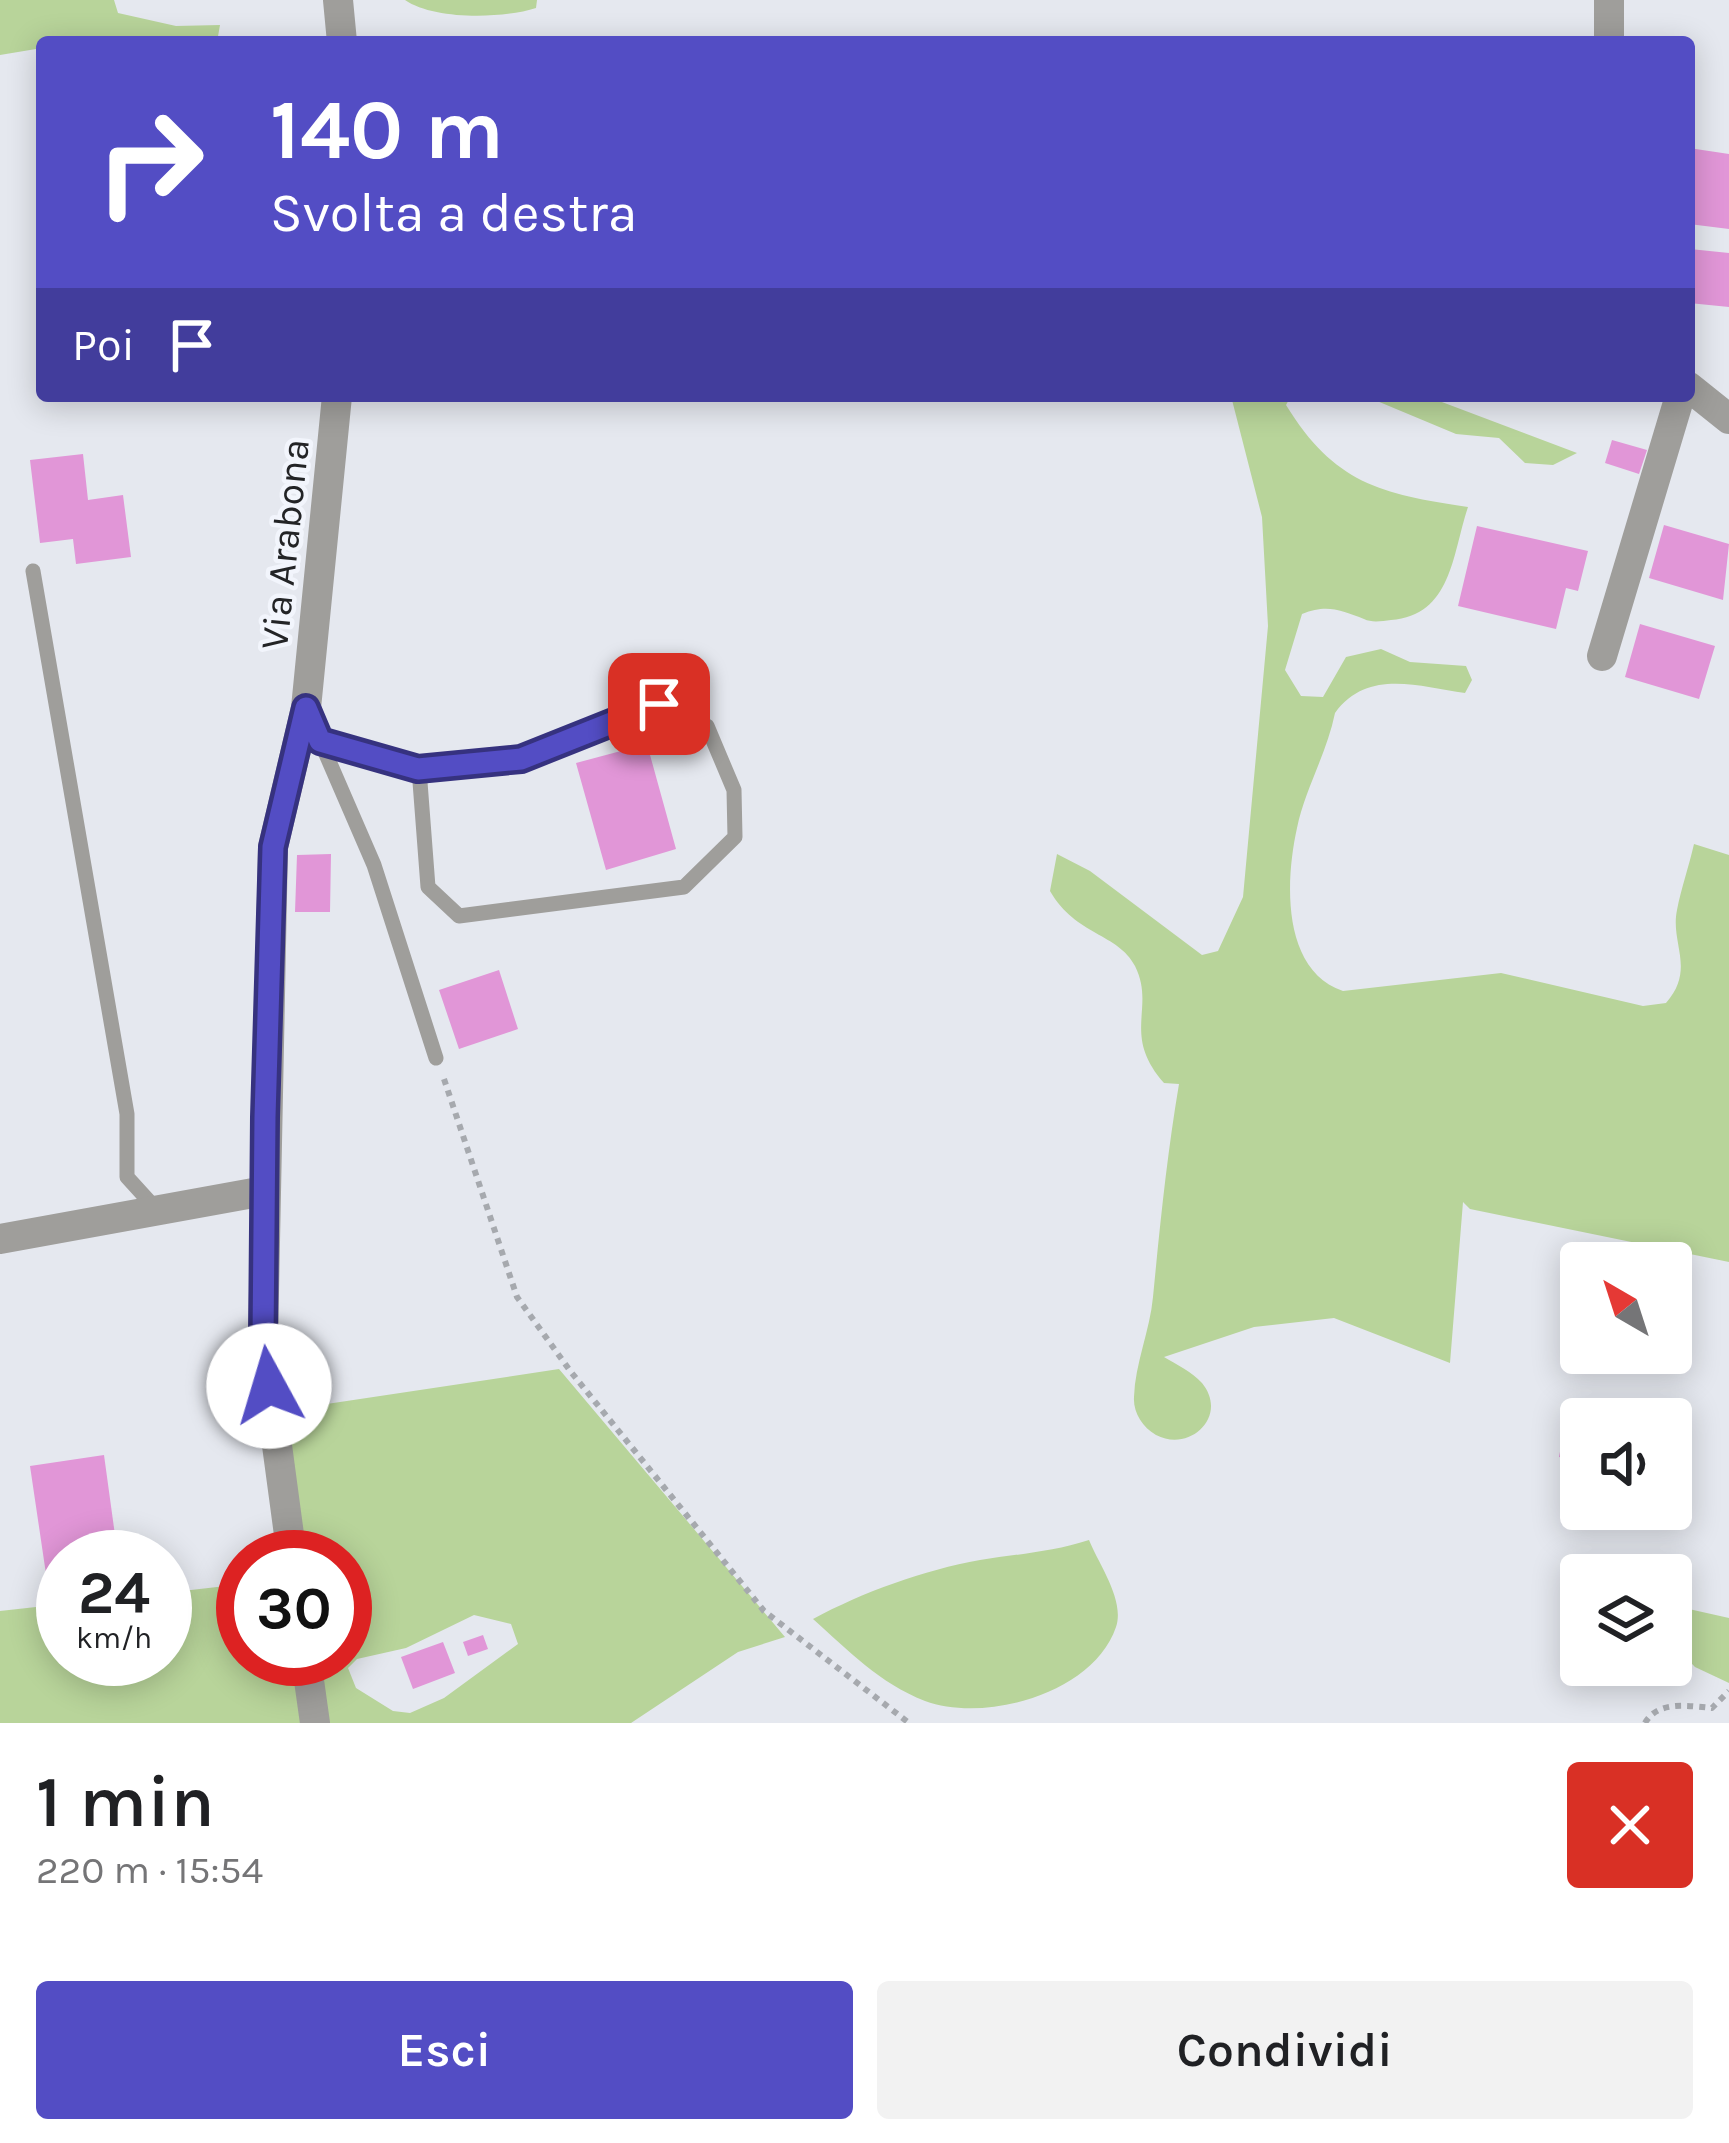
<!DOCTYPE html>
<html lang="it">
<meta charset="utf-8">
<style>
:root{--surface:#fff;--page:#f2f2f2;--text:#202124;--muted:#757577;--accent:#534dc4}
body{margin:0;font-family:Karla,sans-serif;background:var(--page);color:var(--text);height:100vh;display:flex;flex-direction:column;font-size:45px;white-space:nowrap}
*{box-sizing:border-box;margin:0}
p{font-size:39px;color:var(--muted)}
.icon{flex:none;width:66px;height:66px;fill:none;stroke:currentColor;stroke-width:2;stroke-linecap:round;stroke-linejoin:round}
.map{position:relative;height:1723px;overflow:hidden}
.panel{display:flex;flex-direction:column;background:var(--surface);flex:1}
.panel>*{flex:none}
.banner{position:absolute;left:36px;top:36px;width:1659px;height:366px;border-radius:12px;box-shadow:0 6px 30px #0003;background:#534dc4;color:#fff;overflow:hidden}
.needle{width:78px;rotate:321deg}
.tools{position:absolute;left:1560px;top:1242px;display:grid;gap:24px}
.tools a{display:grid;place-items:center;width:132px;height:132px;border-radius:12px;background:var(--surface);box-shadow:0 6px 30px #0003;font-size:60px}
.speed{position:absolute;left:36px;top:1530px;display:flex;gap:24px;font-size:60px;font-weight:700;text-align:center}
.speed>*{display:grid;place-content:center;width:156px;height:156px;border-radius:50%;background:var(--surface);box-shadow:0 6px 30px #0003;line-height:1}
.speed small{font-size:30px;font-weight:400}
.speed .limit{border:18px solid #d22;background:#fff;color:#111}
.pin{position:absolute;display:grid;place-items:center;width:102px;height:102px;color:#fff;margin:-51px;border-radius:24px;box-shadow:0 6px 18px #0006}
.me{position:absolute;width:132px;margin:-66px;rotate:354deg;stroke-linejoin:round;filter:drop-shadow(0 0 9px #0008)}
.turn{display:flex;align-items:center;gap:42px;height:252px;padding:0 36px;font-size:54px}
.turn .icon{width:156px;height:156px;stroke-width:2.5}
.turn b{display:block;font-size:84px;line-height:102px}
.then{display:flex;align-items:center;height:114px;padding:0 36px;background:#0003;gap:24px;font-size:45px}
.round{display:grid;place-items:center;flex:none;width:126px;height:126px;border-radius:12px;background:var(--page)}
.head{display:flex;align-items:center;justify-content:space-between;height:204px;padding:0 36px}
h1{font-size:72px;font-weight:600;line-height:90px}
.button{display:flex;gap:24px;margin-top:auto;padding:24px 36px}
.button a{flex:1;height:138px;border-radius:12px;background:var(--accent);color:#fff;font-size:48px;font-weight:600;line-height:138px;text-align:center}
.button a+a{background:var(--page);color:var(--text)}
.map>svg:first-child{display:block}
</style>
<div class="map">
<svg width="1729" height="1723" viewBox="0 0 1729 1723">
<rect width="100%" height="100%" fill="#e5e8ef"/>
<!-- green -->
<path fill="#b8d49a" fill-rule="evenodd" d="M0 0H114L118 13 176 26 220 25 217 42H42V48L0 55Z
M405 0H537L536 8C502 19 434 20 405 0Z
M1231 396H1291L1286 405C1334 483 1380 494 1468 507 1452 555 1452 615 1391 620 1382 621 1372 623 1364 619 1340 610 1327 604 1302 614L1285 670 1301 696 1323 697 1346 657 1381 649 1410 662 1466 666 1472 680 1465 693C1419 687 1368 668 1335 713 1327 753 1305 789 1297 828 1285 882 1282 970 1343 991L1501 973 1643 1006 1666 1003C1696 969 1670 943 1677 910 1681 889 1689 866 1694 844L1729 855V1262L1470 1209 1463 1202 1450 1363 1334 1318 1254 1327 1164 1357C1176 1364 1192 1372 1202 1383 1229 1416 1190 1453 1156 1435 1142 1427 1133 1412 1134 1397 1135 1364 1150 1330 1153 1297 1160 1225 1167 1155 1179 1084L1164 1083C1121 1034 1156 1008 1135 966 1118 933 1076 936 1050 891L1057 854 1090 871 1202 955 1218 951 1243 897 1268 626 1262 517Z
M1365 396H1426L1577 453 1553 465 1525 463 1499 438 1456 434Z
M559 1369 785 1637 738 1652 631 1723H322L313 1659H345V1557H300L280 1411ZM474 1615 511 1624 518 1644 444 1698 410 1713 393 1711 356 1688 348 1668 357 1659 406 1648Z
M1089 1540C1099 1565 1125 1600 1116 1627 1093 1694 985 1723 925 1701 879 1683 849 1651 813 1619 863 1592 924 1570 980 1560 1017 1554 1052 1552 1089 1540Z
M243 1584V1659H298L306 1723H0V1611L63 1604V1659H165V1593Z
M1671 1605 1729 1618V1683L1695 1667 1671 1642Z"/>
<!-- building -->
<path fill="#e196d7" d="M1689 148 1729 154V229L1689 224Z
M1690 249 1729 253V307L1689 303Z
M1612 440 1647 450 1639 474 1605 463Z
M83 454 88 500 123 495 131 557 76 564 73 539 40 543 30 460Z
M1664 525 1729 544 1723 600 1649 578Z
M1477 526 1588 551 1578 591 1566 588 1556 629 1458 606Z
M1640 624 1715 646 1699 699 1625 677Z
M647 744 676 849 606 870 576 763Z
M331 854 330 912H295L297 855Z
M499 970 518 1029 459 1049 439 990Z
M1569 1404 1620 1413 1619 1419H1581V1461L1559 1457Z
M104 1455 118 1557H63V1572L46 1574 30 1466Z
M483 1635 488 1649 468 1656 463 1642Z
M443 1642 455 1673 413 1689 401 1657Z"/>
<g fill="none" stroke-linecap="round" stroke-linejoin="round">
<!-- path -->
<path stroke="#a6a9ae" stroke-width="6" stroke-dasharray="6 6" stroke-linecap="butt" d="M444 1079 517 1297 571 1372 764 1611 909 1723
M1645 1723C1658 1700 1689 1706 1712 1708L1729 1691"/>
<!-- lane -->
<path stroke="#9f9e9b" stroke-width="15" d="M33 571 127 1114V1177L157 1210
M319 738 374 865 436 1058
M320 741 419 769 521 759 659 704 707 726 734 790 735 837 684 887 459 916 428 887 419 769"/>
<!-- street -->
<path stroke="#9f9e9b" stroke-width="30" d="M338 0 342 42
M1609 42V0
M1689 387 1729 419
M1602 656 1680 396
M0 1239 264 1191
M292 1557 263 1341 273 847 306 708 337 396
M306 1659 315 1723"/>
</g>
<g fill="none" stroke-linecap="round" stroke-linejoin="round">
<defs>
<path id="route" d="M269 1386 263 1341 265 1117 273 847 306 708 320 741 418 769 521 759 659 704"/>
</defs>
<!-- route casing -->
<use href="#route" stroke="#36327f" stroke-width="30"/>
<!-- route -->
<use href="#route" stroke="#534dc4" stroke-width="21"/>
</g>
<g text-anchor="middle" stroke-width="9" stroke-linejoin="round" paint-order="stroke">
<!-- street labels -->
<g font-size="39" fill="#232426" stroke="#f2f5fc">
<text transform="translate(284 544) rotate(-84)" y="14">Via Arabona</text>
</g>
</g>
</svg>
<div class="tools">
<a><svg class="needle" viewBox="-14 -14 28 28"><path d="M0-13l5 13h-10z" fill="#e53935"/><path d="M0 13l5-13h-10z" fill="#757577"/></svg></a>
<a><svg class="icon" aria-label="sound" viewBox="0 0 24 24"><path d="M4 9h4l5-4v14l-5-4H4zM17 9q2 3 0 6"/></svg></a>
<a><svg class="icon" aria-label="layers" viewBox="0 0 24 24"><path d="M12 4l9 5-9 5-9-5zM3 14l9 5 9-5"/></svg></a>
</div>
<div class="speed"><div>24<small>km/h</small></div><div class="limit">30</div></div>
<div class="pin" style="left:659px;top:704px;background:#d93025"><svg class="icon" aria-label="arrive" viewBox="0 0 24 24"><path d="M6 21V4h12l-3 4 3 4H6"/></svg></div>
<svg class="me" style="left:269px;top:1386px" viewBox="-20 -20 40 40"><circle r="19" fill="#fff"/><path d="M0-13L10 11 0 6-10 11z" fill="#534dc4"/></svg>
<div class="banner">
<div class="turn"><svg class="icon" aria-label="right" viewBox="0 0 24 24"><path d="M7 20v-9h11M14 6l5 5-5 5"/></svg><div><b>140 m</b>Svolta a destra</div></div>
<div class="then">Poi<svg class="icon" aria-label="arrive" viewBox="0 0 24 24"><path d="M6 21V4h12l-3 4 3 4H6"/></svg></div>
</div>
</div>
<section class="panel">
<div class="head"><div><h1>1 min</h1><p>220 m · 15:54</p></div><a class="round" style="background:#d93025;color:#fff"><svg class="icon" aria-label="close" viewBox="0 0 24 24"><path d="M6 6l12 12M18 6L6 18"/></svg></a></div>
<div class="button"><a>Esci</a><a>Condividi</a></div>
</section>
